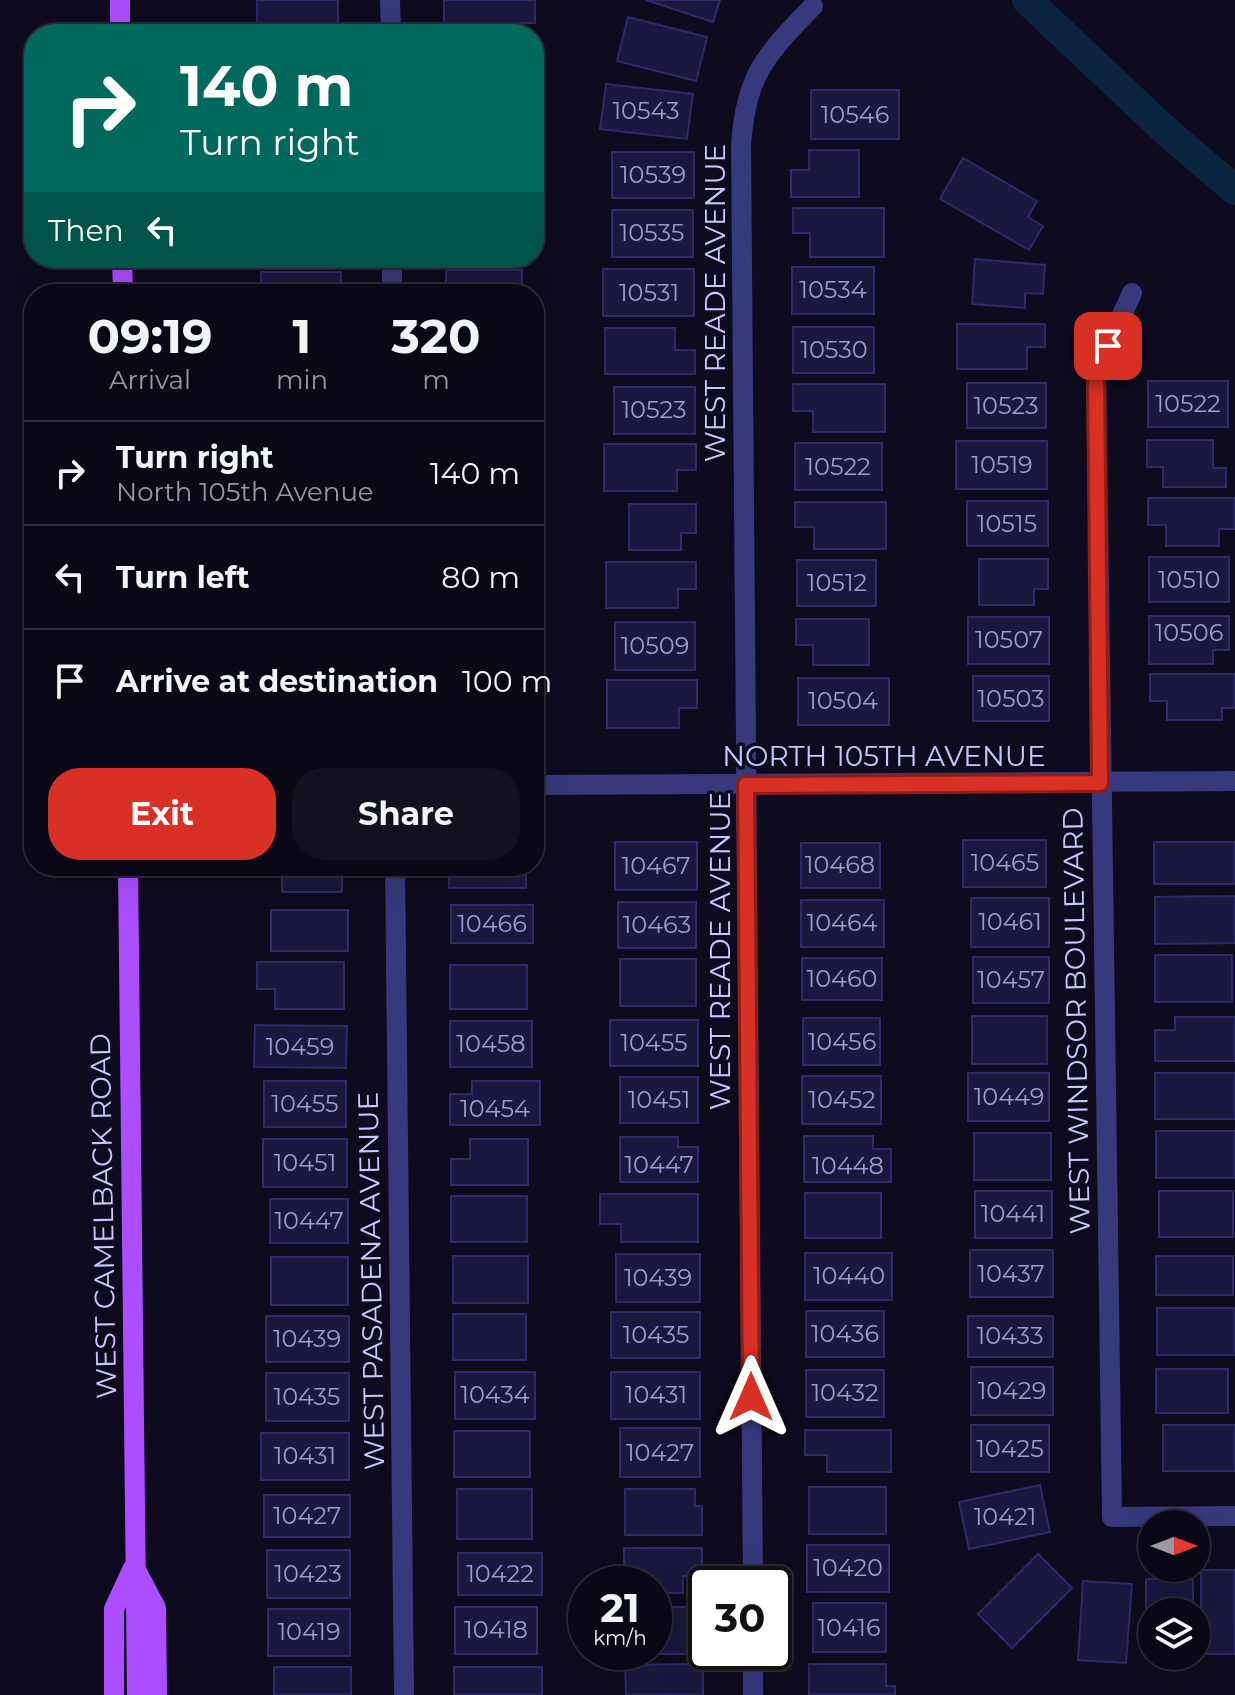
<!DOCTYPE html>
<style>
:root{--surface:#0a0816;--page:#13111f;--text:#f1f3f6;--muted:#999aa1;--line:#2a2935;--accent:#d93025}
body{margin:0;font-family:Montserrat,sans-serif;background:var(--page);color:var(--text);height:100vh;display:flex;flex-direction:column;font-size:30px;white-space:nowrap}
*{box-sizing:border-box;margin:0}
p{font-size:26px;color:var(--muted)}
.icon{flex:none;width:44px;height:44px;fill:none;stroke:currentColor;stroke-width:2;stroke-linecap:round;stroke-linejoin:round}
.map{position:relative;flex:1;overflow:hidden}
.panel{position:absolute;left:24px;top:284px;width:520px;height:592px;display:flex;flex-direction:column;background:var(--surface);border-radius:32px;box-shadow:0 8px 32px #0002,0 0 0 2px var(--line)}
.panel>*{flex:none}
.top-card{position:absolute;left:24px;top:24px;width:520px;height:244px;border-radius:32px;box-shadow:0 8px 32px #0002,0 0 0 2px var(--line);background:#00695c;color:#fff;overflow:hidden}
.needle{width:52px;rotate:90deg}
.fabs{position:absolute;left:1138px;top:1510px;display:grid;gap:16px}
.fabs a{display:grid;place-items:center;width:72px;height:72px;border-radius:50%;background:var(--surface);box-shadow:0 8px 32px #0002,0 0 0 2px var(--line);font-size:40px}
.speed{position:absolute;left:568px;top:1566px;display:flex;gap:16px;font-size:40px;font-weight:700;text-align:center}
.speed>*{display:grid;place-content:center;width:104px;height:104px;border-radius:50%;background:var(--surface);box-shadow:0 8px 32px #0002,0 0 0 2px var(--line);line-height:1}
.speed small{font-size:20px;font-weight:400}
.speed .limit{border:4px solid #111;border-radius:12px;background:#fff;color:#111}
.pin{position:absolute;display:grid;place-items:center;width:68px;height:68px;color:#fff;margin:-34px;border-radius:16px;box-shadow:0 4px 12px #0006}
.me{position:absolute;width:88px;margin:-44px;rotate:0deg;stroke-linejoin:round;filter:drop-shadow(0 0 6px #0008)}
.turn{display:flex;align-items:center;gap:28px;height:168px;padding:0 24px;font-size:36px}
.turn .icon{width:104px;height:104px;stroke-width:2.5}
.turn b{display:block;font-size:56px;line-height:68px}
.then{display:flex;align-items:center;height:76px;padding:0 24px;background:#0003;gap:16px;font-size:30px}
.eta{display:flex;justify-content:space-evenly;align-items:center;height:136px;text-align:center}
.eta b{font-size:48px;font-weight:700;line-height:56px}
.action{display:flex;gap:16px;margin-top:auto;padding:16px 24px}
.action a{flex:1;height:92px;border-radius:32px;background:var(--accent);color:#fff;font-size:32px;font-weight:700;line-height:92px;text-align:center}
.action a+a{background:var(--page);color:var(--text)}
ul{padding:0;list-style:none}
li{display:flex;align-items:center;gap:24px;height:104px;padding:0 24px;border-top:2px solid var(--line)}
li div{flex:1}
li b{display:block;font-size:30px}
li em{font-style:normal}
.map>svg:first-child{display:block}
</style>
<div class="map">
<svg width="1235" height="1695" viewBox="0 0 1235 1695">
<rect width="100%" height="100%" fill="#0d0b1d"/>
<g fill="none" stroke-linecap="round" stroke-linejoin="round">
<!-- canal -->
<path stroke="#0b2541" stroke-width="30" d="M1027 0 1167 132 1235 190"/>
</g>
<!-- building -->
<path fill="#1c173e" stroke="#30296a" stroke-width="2" d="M257 0H338V25H257Z
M444 0H535V23H444Z
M646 0H720L713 22Z
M628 17 707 37 696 81 617 61Z
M606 84 693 94 687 139 600 129Z
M811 90H899V139H811Z
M809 150H859V197H791V170H809Z
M612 152H694V198H612Z
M963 158 1037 201 1028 217 1043 226 1029 250 940 199Z
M793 208H884V257H810V233H793Z
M612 210H693V257H612Z
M250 258H321V261H250Z
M975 259 1045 265 1043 294 1025 293V308L972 304Z
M792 267H874V314H792Z
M603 269H694V316H603Z
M446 270H522V294H446Z
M261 272H341V294H261Z
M957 324H1045V347H1027V369H957Z
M793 327H874V373H793Z
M605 328H675V350H695V374H605Z
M1148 381H1228V427H1148Z
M967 383H1046V428H967Z
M793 384H885V432H813V411H793Z
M614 387H695V434H614Z
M1147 440H1213V468H1226V487H1163V467H1147Z
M956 441H1047V489H956Z
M795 443H882V490H795Z
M604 444H696V470H677V491H604Z
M1148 498H1235V529H1219V546H1166V525H1148Z
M967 501H1048V546H967Z
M795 502H886V549H814V527H795Z
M629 504H696V533H681V550H629Z
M1149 557H1229V602H1149Z
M979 559H1048V589H1034V605H979Z
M797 560H876V606H797Z
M606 562H696V589H678V608H606Z
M1149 616H1229V650H1213V664H1149Z
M968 617H1049V664H968Z
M796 619H869V665H813V645H796Z
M615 622H695V670H615Z
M1150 674H1235V708H1222V720H1167V701H1150Z
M973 676H1049V721H973Z
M798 678H889V725H798Z
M607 680H697V708H679V728H607Z
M963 840H1046V887H963Z
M615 842H697V890H615Z
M1154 842H1235V884H1154Z
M801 843H880V888H801Z
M282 866H342V892H282Z
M449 866H526V888H449Z
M1235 896V943L1155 944V897Z
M971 898H1049V947H971Z
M801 900H884V947H801Z
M618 902H696V948H618Z
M451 905H533V943H451Z
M271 910H348V951H271Z
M1155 955H1232V1002H1155Z
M973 957H1049V1003H973Z
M802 958H882V1000H802Z
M620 959H696V1006H620Z
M257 962H344V1009H275V989H257Z
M450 965H527V1009H450Z
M972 1016H1047V1064H972Z
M1175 1017H1235V1061H1155V1030H1175Z
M803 1018H880V1065H803Z
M610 1020H698V1066H610Z
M450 1021H532V1067H450Z
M255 1025 347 1026 346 1068 254 1067Z
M968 1073H1049V1121H968Z
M1155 1073H1235V1119H1155Z
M802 1076H881V1124H802Z
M620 1077H698V1123H620Z
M264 1081H346V1127H264Z
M472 1081H540V1125H450V1094H472Z
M1156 1131H1235V1178H1156Z
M974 1133H1051V1180H974Z
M804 1136H873V1149H891V1182H804Z
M620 1137H678V1147H698V1182H620Z
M263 1139H347V1187H263Z
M470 1139H528V1185H451V1159H470Z
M975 1191H1052V1238H975Z
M1159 1191H1233V1237H1159Z
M805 1193H881V1238H805Z
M600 1194H698V1242H621V1224H600Z
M451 1196H527V1242H451Z
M270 1199H348V1243H270Z
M970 1250H1053V1297H970Z
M805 1253H892V1300H805Z
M616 1254H700V1302H616Z
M453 1256H528V1303H453Z
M1156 1256H1233V1295H1156Z
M271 1257H348V1305H271Z
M1157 1308H1235V1355H1157Z
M806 1311H884V1357H806Z
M611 1312H700V1358H611Z
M453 1314H526V1360H453Z
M266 1316H349V1362H266Z
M968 1316H1053V1357H968Z
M971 1367H1053V1415H971Z
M1156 1369H1228V1413H1156Z
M806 1370H884V1417H806Z
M455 1372H535V1419H455Z
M611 1372H700V1419H611Z
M266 1373H349V1421H266Z
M971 1425H1049V1472H971Z
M1163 1425H1235V1471H1163Z
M620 1428H700V1477H620Z
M805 1430H891V1472H827V1455H805Z
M454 1431H530V1477H454Z
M261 1433H349V1480H261Z
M1040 1485 1050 1532 969 1549 959 1502Z
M809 1487H886V1534H809Z
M457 1489H532V1539H457Z
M625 1489H695V1506H702V1535H625Z
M264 1495H350V1537H264Z
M807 1545H889V1592H807Z
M624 1548H702V1576H683V1593H654V1584H624Z
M267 1550H350V1598H267Z
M458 1553H542V1595H458Z
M1038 1554 1072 1588 1012 1648 978 1614Z
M1201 1570H1235V1654H1201Z
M1146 1579H1193V1612H1152V1655H1146Z
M1083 1581 1132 1584 1126 1663 1078 1660Z
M813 1603H886V1652H813Z
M455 1607H537V1654H455Z
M654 1607H703V1654H614L654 1652Z
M268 1609H350V1656H268Z
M703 1664V1695H626L625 1665Z
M809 1664H886V1686H895V1695H809Z
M274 1667H351V1695H274Z
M454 1667H542V1695H454Z"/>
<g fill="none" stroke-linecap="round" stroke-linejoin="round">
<!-- minor -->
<path stroke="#363a7c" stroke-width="20" d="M390 0 391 34
M392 258V294
M1132 293 1096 372 1112 1517 1235 1516
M395 866 404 1695
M753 1584 741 144C747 73 765 56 813 6
M753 1652V1695"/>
<!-- tertiary -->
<path stroke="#363a7c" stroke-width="20" d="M534 785 1235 781"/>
<!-- primary -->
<path stroke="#ac4eff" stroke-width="20" d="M120 0V34
M122 258 123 294
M128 866 137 1695
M136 1570 156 1608 157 1695
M114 1695V1609L132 1570"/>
</g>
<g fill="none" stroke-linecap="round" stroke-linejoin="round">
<defs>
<path id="route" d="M751 1397 746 785 1100 783 1096 372 1108 346"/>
</defs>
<!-- route casing -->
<use href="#route" stroke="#8d1f18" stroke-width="20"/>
<!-- route -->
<use href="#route" stroke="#d93025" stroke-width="14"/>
</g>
<g text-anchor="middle" stroke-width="7" stroke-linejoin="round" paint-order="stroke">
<!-- number labels -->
<g font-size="24" fill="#9d9bcf">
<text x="646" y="119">10543</text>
<text x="855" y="123">10546</text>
<text x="653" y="183">10539</text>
<text x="652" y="241">10535</text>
<text x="833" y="298">10534</text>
<text x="649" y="301">10531</text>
<text x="834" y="358">10530</text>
<text x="1188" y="412">10522</text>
<text x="1006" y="414">10523</text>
<text x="654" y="418">10523</text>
<text x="1002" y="473">10519</text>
<text x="838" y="475">10522</text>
<text x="1007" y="532">10515</text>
<text x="1189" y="588">10510</text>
<text x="837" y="591">10512</text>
<text x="1189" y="641">10506</text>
<text x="1009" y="648">10507</text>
<text x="655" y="654">10509</text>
<text x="1011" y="707">10503</text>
<text x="843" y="709">10504</text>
<text x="1005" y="871">10465</text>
<text x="840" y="873">10468</text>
<text x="656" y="874">10467</text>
<text x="1010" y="930">10461</text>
<text x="842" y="931">10464</text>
<text x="492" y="932">10466</text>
<text x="657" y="933">10463</text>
<text x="842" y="987">10460</text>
<text x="1011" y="988">10457</text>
<text x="842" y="1050">10456</text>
<text x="654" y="1051">10455</text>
<text x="491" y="1052">10458</text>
<text x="300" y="1055">10459</text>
<text x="1009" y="1105">10449</text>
<text x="659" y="1108">10451</text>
<text x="842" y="1108">10452</text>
<text x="305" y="1112">10455</text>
<text x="495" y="1117">10454</text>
<text x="305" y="1171">10451</text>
<text x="659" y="1173">10447</text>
<text x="848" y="1174">10448</text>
<text x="1013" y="1222">10441</text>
<text x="309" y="1229">10447</text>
<text x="1011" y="1282">10437</text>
<text x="849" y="1284">10440</text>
<text x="658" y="1286">10439</text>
<text x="845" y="1342">10436</text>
<text x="656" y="1343">10435</text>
<text x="1010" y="1344">10433</text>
<text x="307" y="1347">10439</text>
<text x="1012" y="1399">10429</text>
<text x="845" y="1401">10432</text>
<text x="495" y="1403">10434</text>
<text x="656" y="1403">10431</text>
<text x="307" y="1405">10435</text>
<text x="1010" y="1457">10425</text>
<text x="660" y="1461">10427</text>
<text x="305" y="1464">10431</text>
<text x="307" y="1524">10427</text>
<text x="1005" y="1525">10421</text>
<text x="848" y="1576">10420</text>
<text x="308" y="1582">10423</text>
<text x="500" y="1582">10422</text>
<text x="849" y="1636">10416</text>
<text x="496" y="1638">10418</text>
<text x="309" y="1640">10419</text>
</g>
<!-- street labels -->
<g font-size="28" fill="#c8c7ff" stroke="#0d0b1d">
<text transform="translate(715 303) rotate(-90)" y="10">WEST READE AVENUE</text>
<text x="884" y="766">NORTH 105TH AVENUE</text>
<text transform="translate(720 951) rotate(-90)" y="10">WEST READE AVENUE</text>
<text transform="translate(1076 1021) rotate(-91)" y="10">WEST WINDSOR BOULEVARD</text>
<text transform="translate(103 1216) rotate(-91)" y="10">WEST CAMELBACK ROAD</text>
<text transform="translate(371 1281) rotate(-91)" y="10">WEST PASADENA AVENUE</text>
</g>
</g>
</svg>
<div class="fabs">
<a><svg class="needle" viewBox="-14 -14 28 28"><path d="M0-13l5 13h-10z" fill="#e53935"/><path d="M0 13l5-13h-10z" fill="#999aa1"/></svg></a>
<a><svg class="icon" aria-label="layers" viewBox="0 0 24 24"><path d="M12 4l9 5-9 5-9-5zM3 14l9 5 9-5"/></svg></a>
</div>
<div class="speed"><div>21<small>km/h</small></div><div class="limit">30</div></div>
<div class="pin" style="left:1108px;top:346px;background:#d93025"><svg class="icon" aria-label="arrive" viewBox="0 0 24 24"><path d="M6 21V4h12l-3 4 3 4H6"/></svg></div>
<svg class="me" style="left:751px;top:1397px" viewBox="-20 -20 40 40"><path d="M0-17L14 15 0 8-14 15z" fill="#d93025" stroke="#fff" stroke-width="4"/></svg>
<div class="top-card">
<div class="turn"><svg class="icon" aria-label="right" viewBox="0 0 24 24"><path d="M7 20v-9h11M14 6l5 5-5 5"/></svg><div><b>140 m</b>Turn right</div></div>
<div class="then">Then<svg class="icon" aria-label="left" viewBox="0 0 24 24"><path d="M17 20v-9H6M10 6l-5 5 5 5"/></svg></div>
</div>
<section class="panel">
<div class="eta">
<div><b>09:19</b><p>Arrival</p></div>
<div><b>1</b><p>min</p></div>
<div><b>320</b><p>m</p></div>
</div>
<ul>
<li><svg class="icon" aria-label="right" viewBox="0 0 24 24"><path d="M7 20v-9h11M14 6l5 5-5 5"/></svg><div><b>Turn right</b><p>North 105th Avenue</p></div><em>140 m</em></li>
<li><svg class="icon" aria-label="left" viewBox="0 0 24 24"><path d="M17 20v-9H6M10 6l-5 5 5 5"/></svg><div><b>Turn left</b></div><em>80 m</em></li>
<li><svg class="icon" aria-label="arrive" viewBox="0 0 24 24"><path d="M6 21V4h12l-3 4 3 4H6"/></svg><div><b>Arrive at destination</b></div><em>100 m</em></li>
</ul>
<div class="action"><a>Exit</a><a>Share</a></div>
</section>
</div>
